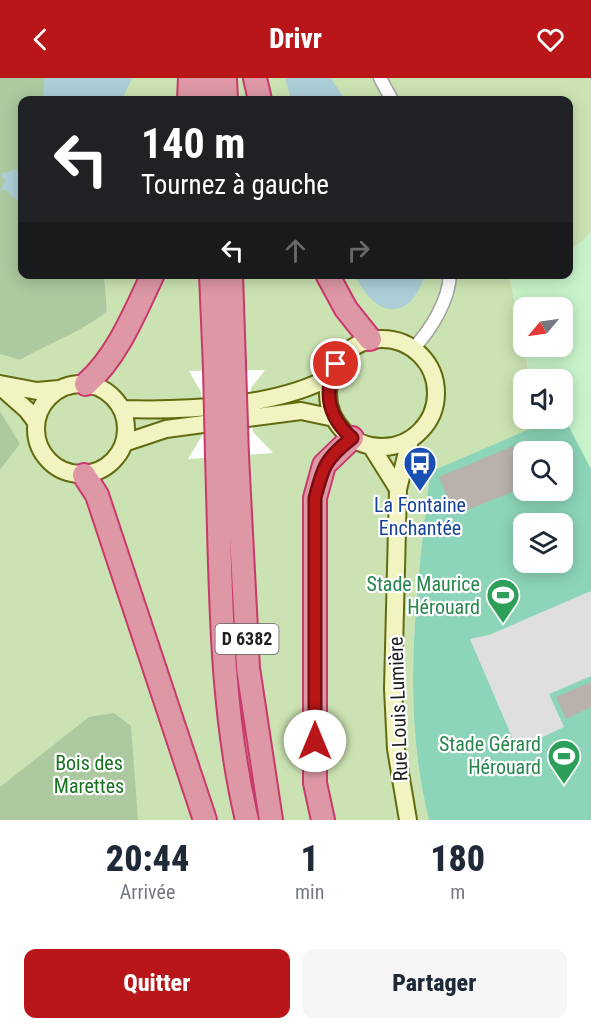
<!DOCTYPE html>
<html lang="fr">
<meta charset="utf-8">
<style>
:root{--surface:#fff;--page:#f6f6f7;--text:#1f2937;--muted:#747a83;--accent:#b81619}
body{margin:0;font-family:"Roboto Condensed",sans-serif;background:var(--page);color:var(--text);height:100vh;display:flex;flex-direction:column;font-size:22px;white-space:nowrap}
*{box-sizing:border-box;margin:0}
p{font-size:20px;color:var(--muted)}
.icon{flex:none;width:33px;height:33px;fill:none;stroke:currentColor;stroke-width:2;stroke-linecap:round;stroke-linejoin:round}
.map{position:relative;height:742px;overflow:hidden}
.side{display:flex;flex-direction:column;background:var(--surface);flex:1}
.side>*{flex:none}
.guide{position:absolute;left:18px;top:18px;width:555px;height:183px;border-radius:12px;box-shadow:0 3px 15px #0003;background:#202124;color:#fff;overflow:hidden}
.needle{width:39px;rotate:241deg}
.controls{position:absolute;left:513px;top:219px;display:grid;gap:12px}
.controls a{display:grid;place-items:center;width:60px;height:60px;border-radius:12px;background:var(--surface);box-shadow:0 3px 15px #0003;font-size:30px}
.pin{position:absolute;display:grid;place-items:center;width:51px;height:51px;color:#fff;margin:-26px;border:3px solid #fff;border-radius:50%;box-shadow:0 2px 6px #0007}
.me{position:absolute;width:66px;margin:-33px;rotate:0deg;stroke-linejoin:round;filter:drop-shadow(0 0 4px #0008)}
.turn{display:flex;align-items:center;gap:21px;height:126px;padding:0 24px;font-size:27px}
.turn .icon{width:78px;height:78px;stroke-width:2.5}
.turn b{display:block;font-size:42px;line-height:51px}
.lanes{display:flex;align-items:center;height:57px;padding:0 24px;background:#0003;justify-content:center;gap:30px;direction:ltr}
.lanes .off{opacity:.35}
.eta{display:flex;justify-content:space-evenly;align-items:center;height:102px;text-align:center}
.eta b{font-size:36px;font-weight:800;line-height:42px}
.primary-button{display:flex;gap:12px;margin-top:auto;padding:12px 24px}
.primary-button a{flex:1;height:69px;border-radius:12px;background:var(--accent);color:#fff;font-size:24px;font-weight:800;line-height:69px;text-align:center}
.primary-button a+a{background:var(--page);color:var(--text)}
header{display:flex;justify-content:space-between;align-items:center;height:78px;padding:0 24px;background:var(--accent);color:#fff;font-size:27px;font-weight:800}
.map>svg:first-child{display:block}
</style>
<header><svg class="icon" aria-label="back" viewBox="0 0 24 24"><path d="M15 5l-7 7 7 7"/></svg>Drivr<svg class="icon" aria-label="heart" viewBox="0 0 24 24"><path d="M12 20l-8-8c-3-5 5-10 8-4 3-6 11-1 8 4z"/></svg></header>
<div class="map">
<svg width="591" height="742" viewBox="0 0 591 742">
<rect width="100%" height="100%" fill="#efece7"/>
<!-- grass -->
<path fill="#cbe3b2" d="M116 0H591V155L569 174 568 22H119Z
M104 197H543L510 201 530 301 524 302V340L538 341 539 347 430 395C417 510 400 627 429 742H138L135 715 0 709V392L20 366 0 333V276L20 282C49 265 81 255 107 233Z"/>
<!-- forest -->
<path fill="#adc9a0" d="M0 0H116L119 22H22V196L104 197 107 233C81 255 49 265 20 282L0 276Z
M0 333 20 366 0 392Z
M114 635 131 648 138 742H0V709L89 639Z"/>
<!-- park -->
<path fill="#c9f4cb" d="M591 155V391L568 347H539L538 341 562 340V302L530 301 524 269 562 268V230H524L523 268 510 201 568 196 569 174Z"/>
<!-- pitch -->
<path fill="#8dd5b8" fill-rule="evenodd" d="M539 347H568L591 391V742H429C400 627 417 510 430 394ZM524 374H562V412H524ZM524 446H562V484H524Z"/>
<!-- parking -->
<path fill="#dfdfdf" d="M591 513V598L549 616 564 649 517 671 470 561 489 557Z"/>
<!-- water -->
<path fill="#acced7" d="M44 0H132L122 22H43Z
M285 0H331L345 22H291Z
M22 90V124L11 118 7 112H0L6 103 0 96Z
M355 197H425C409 246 374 239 355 197Z"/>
<!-- pier -->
<path fill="#fff" d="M265 292 251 310 253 354 273 375 188 381 202 358 201 314 189 293Z"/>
<!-- building -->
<path fill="#b8b1ac" d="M513 368 524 393V409L455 437 439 399Z
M591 604V629L566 641 556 619Z"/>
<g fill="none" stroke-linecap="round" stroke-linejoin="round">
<defs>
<path id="street" d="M380 0 392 22
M414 270C431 251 449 223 450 196"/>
<path id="secondary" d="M328 315a54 54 0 1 1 108 0a54 54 0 1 1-108 0Z
M36 351a45 45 0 1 1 90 0a45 45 0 1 1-90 0Z
M0 306 37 313 59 311
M0 308 27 332 36 344
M122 331C183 333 276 329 330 299
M124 365 166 351 301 333 334 340
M371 368 398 411
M408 742 396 671 393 611 398 411 410 362"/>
<path id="highway" d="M205 0V22
M225 0 226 22
M255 0 260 22
M189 22 190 0
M211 196 215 291
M231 196 234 287
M327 196 346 231 370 261
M86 306C117 279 135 234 153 196
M217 378C221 499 219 624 247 742
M237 378 248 590 271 742
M84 397 97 417 205 742
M323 742 315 705V420L324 387 352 360"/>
</defs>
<!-- street casing -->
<use href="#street" stroke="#a0a0a0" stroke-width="15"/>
<!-- secondary casing -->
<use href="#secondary" stroke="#636b11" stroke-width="20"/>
<!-- highway casing -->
<use href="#highway" stroke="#c8396c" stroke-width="26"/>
<!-- street -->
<use href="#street" stroke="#fff" stroke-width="12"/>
<!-- secondary -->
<use href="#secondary" stroke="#f1f3c0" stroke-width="16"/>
<!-- highway -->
<use href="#highway" stroke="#dd97a5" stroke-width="22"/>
<defs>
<path id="highway-bridge" d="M234 287 237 378
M215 291 217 378"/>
</defs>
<!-- highway-bridge casing -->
<use href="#highway-bridge" stroke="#c8396c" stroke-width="26" stroke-linecap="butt"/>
<!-- highway-bridge -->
<use href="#highway-bridge" stroke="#dd97a5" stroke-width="22"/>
</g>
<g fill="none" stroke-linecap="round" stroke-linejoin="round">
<defs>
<path id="route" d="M315 663V420C323 389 325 381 352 360 328 339 323 315 336 286"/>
</defs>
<!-- route casing -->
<use href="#route" stroke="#780e10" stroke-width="15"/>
<!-- route -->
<use href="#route" stroke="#b81619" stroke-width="10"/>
</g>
<!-- icons -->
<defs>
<symbol id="bus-pin" viewBox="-11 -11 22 30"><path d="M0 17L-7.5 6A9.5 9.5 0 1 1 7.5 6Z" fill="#1a4fb4" stroke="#fff"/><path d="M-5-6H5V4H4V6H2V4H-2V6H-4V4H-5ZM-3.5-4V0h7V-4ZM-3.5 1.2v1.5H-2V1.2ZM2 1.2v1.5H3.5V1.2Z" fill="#fff"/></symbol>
<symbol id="stadium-pin" viewBox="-11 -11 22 30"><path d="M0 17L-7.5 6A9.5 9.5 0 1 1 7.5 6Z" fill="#2e9e5b" stroke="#fff"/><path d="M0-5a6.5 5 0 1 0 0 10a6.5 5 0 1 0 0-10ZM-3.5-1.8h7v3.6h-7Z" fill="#fff"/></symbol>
</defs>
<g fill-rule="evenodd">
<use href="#bus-pin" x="401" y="366" width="38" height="52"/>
<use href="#stadium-pin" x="484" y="498" width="38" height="52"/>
<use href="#stadium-pin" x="545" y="659" width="38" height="52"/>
</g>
<g text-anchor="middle" stroke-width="4.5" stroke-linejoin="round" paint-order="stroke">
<!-- shield labels -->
<rect fill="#fff" stroke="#626262" stroke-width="1.5" x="215.5" y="546" width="63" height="30" rx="4.5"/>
<g font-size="18" font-weight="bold" fill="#1f1f1f">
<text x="247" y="567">D 6382</text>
</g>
<!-- transit labels -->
<g font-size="20" fill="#164399" stroke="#fff">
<text x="420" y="434">La Fontaine<tspan x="420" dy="23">Enchantée</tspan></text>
</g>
<!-- leisure labels -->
<g font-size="20" fill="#27864d" stroke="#fff" text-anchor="end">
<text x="480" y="513">Stade Maurice<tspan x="480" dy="23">Hérouard</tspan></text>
<text x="541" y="673">Stade Gérard<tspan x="541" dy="23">Hérouard</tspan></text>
</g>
<!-- street labels -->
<g font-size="20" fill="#1f1f1f" stroke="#fff">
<text transform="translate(398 631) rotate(-92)" y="7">Rue Louis Lumière</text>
</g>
<!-- park labels -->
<g font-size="20" fill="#18721e" stroke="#fff">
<text x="89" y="692">Bois des<tspan x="89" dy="23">Marettes</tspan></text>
</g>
</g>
</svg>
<div class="controls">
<a><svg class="needle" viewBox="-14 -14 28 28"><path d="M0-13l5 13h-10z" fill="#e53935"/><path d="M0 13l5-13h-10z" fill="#747a83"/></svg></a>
<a><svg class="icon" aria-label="sound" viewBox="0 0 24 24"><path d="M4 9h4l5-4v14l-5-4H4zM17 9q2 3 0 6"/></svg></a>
<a><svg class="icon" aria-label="search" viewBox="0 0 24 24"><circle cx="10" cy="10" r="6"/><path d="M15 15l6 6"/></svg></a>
<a><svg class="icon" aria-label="layers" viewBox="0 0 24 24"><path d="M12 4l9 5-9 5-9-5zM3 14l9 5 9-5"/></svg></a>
</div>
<div class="pin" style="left:336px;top:286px;background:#d93025"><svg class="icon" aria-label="arrive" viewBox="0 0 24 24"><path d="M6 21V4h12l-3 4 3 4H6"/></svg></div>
<svg class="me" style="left:315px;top:663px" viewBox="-20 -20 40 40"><circle r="19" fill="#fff"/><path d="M0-13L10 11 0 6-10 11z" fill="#b81619"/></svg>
<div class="guide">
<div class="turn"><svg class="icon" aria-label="left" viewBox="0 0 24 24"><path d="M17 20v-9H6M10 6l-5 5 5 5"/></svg><div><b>140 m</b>Tournez à gauche</div></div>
<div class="lanes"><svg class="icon" aria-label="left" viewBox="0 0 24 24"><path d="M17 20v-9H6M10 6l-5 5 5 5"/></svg><svg class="icon off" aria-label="ahead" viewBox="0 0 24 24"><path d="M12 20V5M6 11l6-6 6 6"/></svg><svg class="icon off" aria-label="right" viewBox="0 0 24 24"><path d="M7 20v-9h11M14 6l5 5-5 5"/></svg></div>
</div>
</div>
<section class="side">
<div class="eta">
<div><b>20:44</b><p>Arrivée</p></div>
<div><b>1</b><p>min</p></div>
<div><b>180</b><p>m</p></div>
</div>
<div class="primary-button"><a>Quitter</a><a>Partager</a></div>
</section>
